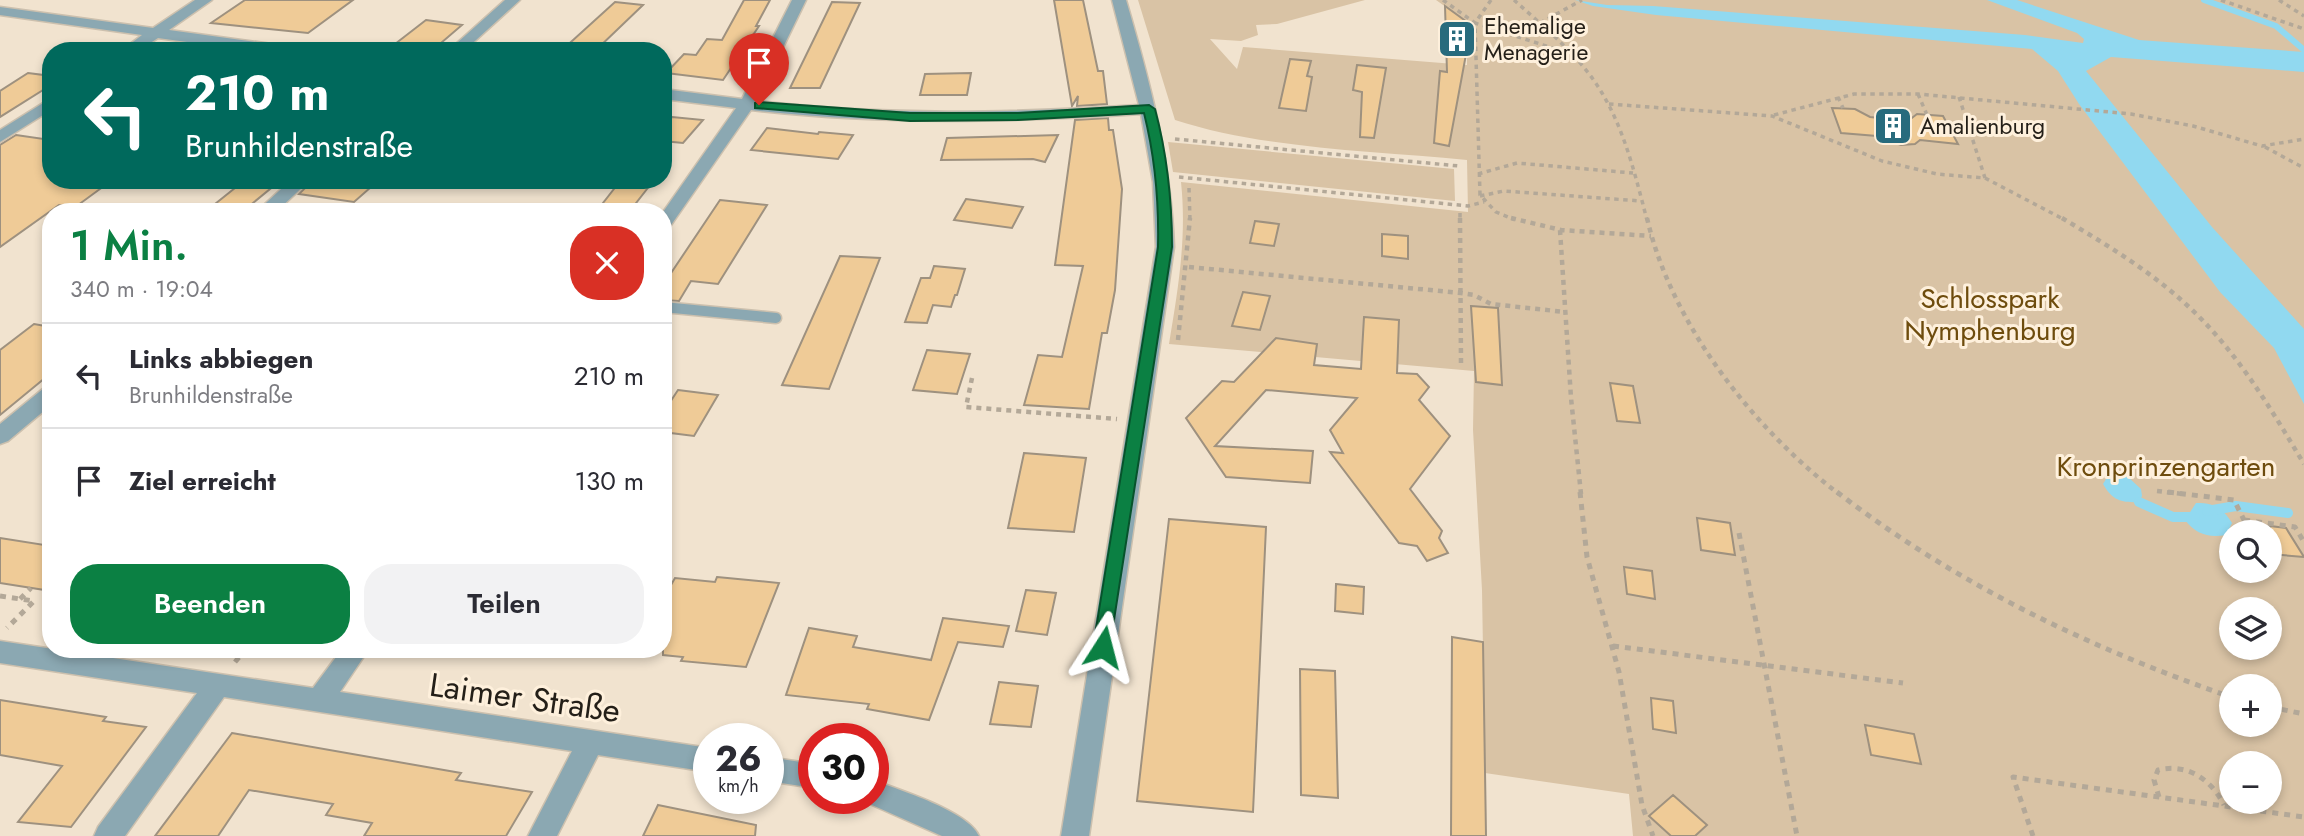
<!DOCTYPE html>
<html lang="de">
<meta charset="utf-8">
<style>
:root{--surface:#fff;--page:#f2f2f3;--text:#2b2b33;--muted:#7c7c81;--line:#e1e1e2;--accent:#0b8043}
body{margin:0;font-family:Jost,sans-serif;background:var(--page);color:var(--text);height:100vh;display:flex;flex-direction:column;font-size:26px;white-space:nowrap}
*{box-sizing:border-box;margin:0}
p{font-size:23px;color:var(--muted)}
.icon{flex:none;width:38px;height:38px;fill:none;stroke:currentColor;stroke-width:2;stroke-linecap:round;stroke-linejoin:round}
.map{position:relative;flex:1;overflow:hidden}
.sheet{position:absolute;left:42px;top:203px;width:630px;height:455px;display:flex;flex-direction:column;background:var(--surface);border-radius:28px;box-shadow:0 4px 10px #0003}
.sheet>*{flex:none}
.hud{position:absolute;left:42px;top:42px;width:630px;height:147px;border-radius:28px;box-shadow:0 4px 10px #0003;background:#00695c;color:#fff;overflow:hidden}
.controls{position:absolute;left:2219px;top:520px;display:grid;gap:14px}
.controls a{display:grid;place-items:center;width:63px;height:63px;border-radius:50%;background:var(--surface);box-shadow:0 4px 10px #0003;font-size:35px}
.speed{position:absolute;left:693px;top:723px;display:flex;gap:14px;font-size:35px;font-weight:700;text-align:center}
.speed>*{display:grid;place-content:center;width:91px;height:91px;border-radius:50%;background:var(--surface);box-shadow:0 4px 10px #0003;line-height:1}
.speed small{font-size:18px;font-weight:400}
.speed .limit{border:10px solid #d22;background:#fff;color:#111}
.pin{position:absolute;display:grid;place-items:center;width:60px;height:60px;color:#fff;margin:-72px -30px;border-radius:50% 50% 50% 0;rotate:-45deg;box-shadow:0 0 7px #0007}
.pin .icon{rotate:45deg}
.me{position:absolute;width:77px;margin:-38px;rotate:9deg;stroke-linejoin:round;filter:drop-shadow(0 0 5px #0008)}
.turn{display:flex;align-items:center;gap:24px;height:147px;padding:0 28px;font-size:32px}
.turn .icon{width:91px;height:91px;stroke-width:2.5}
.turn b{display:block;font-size:49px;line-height:60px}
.round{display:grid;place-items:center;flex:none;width:74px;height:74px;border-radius:28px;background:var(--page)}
.headline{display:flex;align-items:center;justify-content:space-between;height:119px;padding:0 28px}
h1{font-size:42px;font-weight:600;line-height:52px;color:var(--accent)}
.primary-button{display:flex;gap:14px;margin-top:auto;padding:14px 28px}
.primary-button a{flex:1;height:80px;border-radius:28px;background:var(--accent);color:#fff;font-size:28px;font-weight:600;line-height:80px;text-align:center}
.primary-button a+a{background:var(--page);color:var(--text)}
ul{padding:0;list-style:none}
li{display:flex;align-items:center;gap:21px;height:105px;padding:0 28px;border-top:2px solid var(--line)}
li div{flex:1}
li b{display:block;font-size:26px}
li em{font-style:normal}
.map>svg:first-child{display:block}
</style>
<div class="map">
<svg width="2304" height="836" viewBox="0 0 2304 836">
<rect width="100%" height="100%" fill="#f1e3cf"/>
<!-- green -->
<path fill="#d9c3a5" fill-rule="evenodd" d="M1138 0H1365L1277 24 1256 25 1258 35 1241 41 1210 39 1237 69 1243 47 1467 65V22L1436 0H2304V836H1633L1629 794 1485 773 1482 590 1473 430 1474 371 1169 344C1178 289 1187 238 1181 182L1468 212 1467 160C1374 151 1264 149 1175 120ZM2231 532H2270V570H2231ZM2231 609H2270V648H2231ZM2231 686H2270V724H2231ZM2231 763H2270V802H2231Z
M1168 142 1454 169 1455 201 1173 172Z"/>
<!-- water -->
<path fill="#91d9f0" d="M1575 0 1607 5 1653 6 2025 35 2083 43 2084 39 2077 33 1987 0H2017L2139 40 2304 52V72L2111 57 2086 71 2212 227 2304 329V404L2274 348 2220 292 2079 104 2058 71 2032 49 1656 15 1593 6Z
M2116 474 2128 477 2141 489 2142 496 2139 502C2121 503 2112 500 2103 484L2108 476Z
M2196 503C2214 503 2222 507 2232 523L2226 535C2208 538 2196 534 2185 520Z"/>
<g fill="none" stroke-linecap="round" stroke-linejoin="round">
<!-- stream-far1 -->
<path stroke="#91d9f0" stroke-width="6" d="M2204 0 2276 26 2304 50"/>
<!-- stream -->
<path stroke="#91d9f0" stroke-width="10" d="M2139 502 2173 517H2195
M2207 511 2236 506 2288 513"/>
</g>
<!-- building -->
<path fill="#efcb97" stroke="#9e917f" stroke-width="2" d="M245 0H353L308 33 211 23Z
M744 0H770L756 26H759L723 80 666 73 684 54 696 55 707 39 722 40Z
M1054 0H1083L1098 71H1103L1107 104 1077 106 1078 96 1072 106Z
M615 2 643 5 595 51H561Z
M832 2 860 3 820 88H790Z
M1445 6 1467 22V49L1449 146 1434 143 1440 71 1447 72Z
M426 20 462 25 434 49 395 44Z
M1290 59 1311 61 1307 76 1312 77 1306 111 1279 108Z
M1357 65 1386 68 1374 138 1360 137 1362 92 1353 90Z
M28 73 51 76V85L0 117V91Z
M971 73 967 95H920L925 74Z
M1832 108 1855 109 1870 117 1908 121 1917 114 1943 116 1958 144 1920 140 1915 144 1901 145 1877 136 1841 133Z
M672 117 703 120 683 143 663 141V126Z
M1108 118 1109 130H1113L1122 189 1115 290 1107 333H1102L1089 409 1024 405 1038 355 1062 357 1083 266 1055 265 1075 120Z
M767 128 818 134 819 132 853 135 838 159 751 150Z
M16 135 51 140V180L104 186 74 208 59 205 0 247V145Z
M1058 135 1045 162 1033 159 941 160 947 138Z
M245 180H281L242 212H205Z
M313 180H379L354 202 299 194Z
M621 180H654L629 212H596Z
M966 199 995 203 1023 207 1012 228 954 220Z
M720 200 767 205 718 284 691 281 679 301 663 300V285Z
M1255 221 1279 224 1274 246 1250 243Z
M1382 234 1408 236V259L1382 256Z
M840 256 880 258 829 389 782 385Z
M934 266 965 269 957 295H955L951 307 933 305 927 323 905 322 921 278H930Z
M1243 292 1270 296 1260 330 1232 326Z
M1471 306 1498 308 1502 385 1476 382Z
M1364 317 1399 320 1397 373 1417 374 1429 387 1419 400 1450 436 1410 489 1442 531 1439 538 1448 553 1427 561 1417 546 1399 543 1330 452 1343 453 1330 430 1357 398 1266 390 1215 446 1313 451 1310 483 1226 477 1186 418 1222 381 1234 382 1276 338 1317 344 1314 365 1361 369Z
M34 324 51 327V373L0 415V350Z
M927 350 970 354 957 394 913 390Z
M1610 383 1633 386 1640 423 1617 421Z
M678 390 718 395 694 436 663 432V413Z
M1024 453 1086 458 1074 532 1008 528Z
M1697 518 1730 523 1735 555 1701 550Z
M1169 519 1266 527 1253 812 1137 801Z
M2270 526 2286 528 2304 557 2270 554Z
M0 538 51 546V591L0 583Z
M1624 567 1652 571 1655 599 1627 594Z
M717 577 779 583 746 667 681 661 683 657 663 655V584L671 585 675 578 715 582Z
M1336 584 1364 587 1363 614 1335 611Z
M1026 590 1056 593 1047 635 1016 631Z
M943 618 1009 626 1003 647 958 642 929 720 867 709 869 704 786 695 809 628 857 636 853 647 931 660Z
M1452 637 1483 642 1486 836H1451Z
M1300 669 1335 671 1338 798 1301 795Z
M999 682 1038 686 1031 727 990 724Z
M1651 698 1673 701 1676 733 1653 729Z
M0 700 106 717 103 721 146 727 71 827 18 822 62 766 0 755Z
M1865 725 1914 734 1921 764 1871 755Z
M232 733 461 773 456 780 532 792 506 836H364L372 823 326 815 333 804 249 790 218 836H155Z
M1673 795 1707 825 1695 836H1671L1649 816Z
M658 805 756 825 755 836H643Z"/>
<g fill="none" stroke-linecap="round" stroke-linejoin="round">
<defs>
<path id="service" d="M663 307 776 318"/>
<path id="minor" d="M195 0H212L169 30 286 46 293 51H252L158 38 138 51H121L142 35 0 15V7L153 28Z
M505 0H520L464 51H448Z
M792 0H806L757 101C884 116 1011 113 1139 105L1112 0H1126C1150 82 1171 161 1174 247L1089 836H1061L1156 247 1153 182 1141 114C1011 122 881 125 751 110L669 228 663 229V212L736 108 663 99V89L742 99Z
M51 98V110L0 142V130Z
M291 180H310L276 212H256Z
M51 386V405L8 441 0 444V424L44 388Z
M0 641 313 688 342 649H369L340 692 709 748V772L598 755 557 836H528L572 751 224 697 125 836H94L98 827 197 693 0 663Z
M768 757 814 764V788L768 781Z
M873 780C899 790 968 811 979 836H942L863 801 862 798H873Z"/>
</defs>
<!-- service casing -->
<use href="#service" stroke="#ccc0ae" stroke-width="13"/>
<!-- minor casing -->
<use href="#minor" stroke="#ccc0ae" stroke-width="3"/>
<!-- path-far2 -->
<path stroke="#b3a898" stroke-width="3.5" stroke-dasharray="4.5 4.5" stroke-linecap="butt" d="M1443 0 1475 23 1480 195 1496 212 1515 220
M1491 0 1475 23 1568 53
M1514 0C1545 28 1581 57 1602 93 1625 131 1636 178 1647 220
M2221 0 2304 29
M2279 0 2304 16
M1540 23 1582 0
M1918 94 1927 115
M1838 97 1843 108
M1959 97 1985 178
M1609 104 1772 116 1882 161 1937 174 1985 178 2065 220
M1774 115 1854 94H1918L2131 114 2193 126 2262 146 2304 139
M1175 139 1459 166
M2265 147 2304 168
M1478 174 1517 163 1633 173
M1179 177 1468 206 1484 202
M1189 188 1190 220
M1480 196 1504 191 1641 201
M1460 213V220"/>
<!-- path-far1 -->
<path stroke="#b3a898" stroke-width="4.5" stroke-dasharray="5 5" stroke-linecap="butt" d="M1460 218 1461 365
M1511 218 1561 230 1651 236
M1647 218C1671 324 1754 429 1839 494
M2062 218C2107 245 2152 272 2190 308 2238 353 2271 409 2304 464
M1560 230 1571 398 1581 494
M1189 267 1461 293 1474 295 1491 304 1565 312
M1178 340 1190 218
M972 378 966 407 1117 419
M2157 491 2183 494"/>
<!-- path -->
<path stroke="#b3a898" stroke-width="5" stroke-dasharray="6 6" stroke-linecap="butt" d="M1580 492 1587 557 1619 672 1642 805 1653 836
M1837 492C1956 584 2089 648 2231 697
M2168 492 2234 500 2250 532
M2244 520 2295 527 2304 542
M1739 533 1797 836
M0 596 34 601 7 628
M20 599 31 588
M1613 646 1903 683
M235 662 246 649
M2270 707 2304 714
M2159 797 2154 780 2158 770C2187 763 2211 779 2224 805
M2033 836 2013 777 2304 817"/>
<!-- service -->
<use href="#service" stroke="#8ba8b2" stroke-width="10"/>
<!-- minor -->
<use href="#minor" fill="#8ba8b2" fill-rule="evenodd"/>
</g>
<!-- route -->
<path fill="#0b8043" stroke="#07532c" stroke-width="2" d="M759 102 910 113H1018L1149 105 1155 109C1167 154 1172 200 1172 247L1109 652 1103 655 1096 652 1093 647 1158 247C1159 202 1155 157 1144 113L1018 120 910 121 755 108V103Z"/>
<!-- icons -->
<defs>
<symbol id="building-square" viewBox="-11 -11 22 22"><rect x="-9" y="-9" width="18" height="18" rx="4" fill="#286b7d" stroke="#fef0dc"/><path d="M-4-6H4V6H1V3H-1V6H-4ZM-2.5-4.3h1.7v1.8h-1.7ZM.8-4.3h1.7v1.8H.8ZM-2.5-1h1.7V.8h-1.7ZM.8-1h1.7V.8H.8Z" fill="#fff"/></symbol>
</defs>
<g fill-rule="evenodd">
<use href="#building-square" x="1435" y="17" width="44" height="44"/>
<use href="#building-square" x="1871" y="104" width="44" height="44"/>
</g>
<g text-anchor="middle" stroke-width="6" stroke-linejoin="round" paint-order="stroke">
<!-- far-poi labels -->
<g font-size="23" fill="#241f18" stroke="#fef0dc" text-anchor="start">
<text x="1484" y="34">Ehemalige<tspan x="1484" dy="26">Menagerie</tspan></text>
<text x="1920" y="134">Amalienburg</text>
</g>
<!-- park labels -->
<g font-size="28" fill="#6e4c0d" stroke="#fef0dc">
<text x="1990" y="308">Schlosspark<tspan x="1990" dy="32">Nymphenburg</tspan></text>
<text x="2166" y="476">Kronprinzengarten</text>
</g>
<!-- near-street labels -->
<g font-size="33" fill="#241f18" stroke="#fef0dc">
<text transform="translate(525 697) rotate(8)" y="12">Laimer Straße</text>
</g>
</g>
</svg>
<div class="controls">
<a><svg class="icon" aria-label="search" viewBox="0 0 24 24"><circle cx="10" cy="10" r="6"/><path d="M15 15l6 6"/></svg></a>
<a><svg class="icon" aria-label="layers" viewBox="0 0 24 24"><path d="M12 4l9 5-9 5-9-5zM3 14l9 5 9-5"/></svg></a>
<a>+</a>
<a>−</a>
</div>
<div class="speed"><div>26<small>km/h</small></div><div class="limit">30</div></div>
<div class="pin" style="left:759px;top:105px;background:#d93025"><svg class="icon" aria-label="arrive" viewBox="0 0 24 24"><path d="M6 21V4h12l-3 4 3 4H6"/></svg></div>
<svg class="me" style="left:1103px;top:647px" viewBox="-20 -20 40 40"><path d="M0-17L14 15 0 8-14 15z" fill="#0b8043" stroke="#fff" stroke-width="4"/></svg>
<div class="hud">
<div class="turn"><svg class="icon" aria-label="left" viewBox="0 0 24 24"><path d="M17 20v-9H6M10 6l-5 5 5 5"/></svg><div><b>210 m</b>Brunhildenstraße</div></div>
</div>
<section class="sheet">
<div class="headline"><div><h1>1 Min.</h1><p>340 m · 19:04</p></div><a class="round" style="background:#d93025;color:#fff"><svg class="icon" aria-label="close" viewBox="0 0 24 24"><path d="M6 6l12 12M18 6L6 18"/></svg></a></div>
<ul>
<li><svg class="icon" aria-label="left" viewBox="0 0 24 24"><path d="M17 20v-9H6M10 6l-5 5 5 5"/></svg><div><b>Links abbiegen</b><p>Brunhildenstraße</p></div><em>210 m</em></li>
<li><svg class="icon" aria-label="arrive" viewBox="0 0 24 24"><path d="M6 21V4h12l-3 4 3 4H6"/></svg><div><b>Ziel erreicht</b></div><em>130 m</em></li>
</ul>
<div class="primary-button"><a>Beenden</a><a>Teilen</a></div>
</section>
</div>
